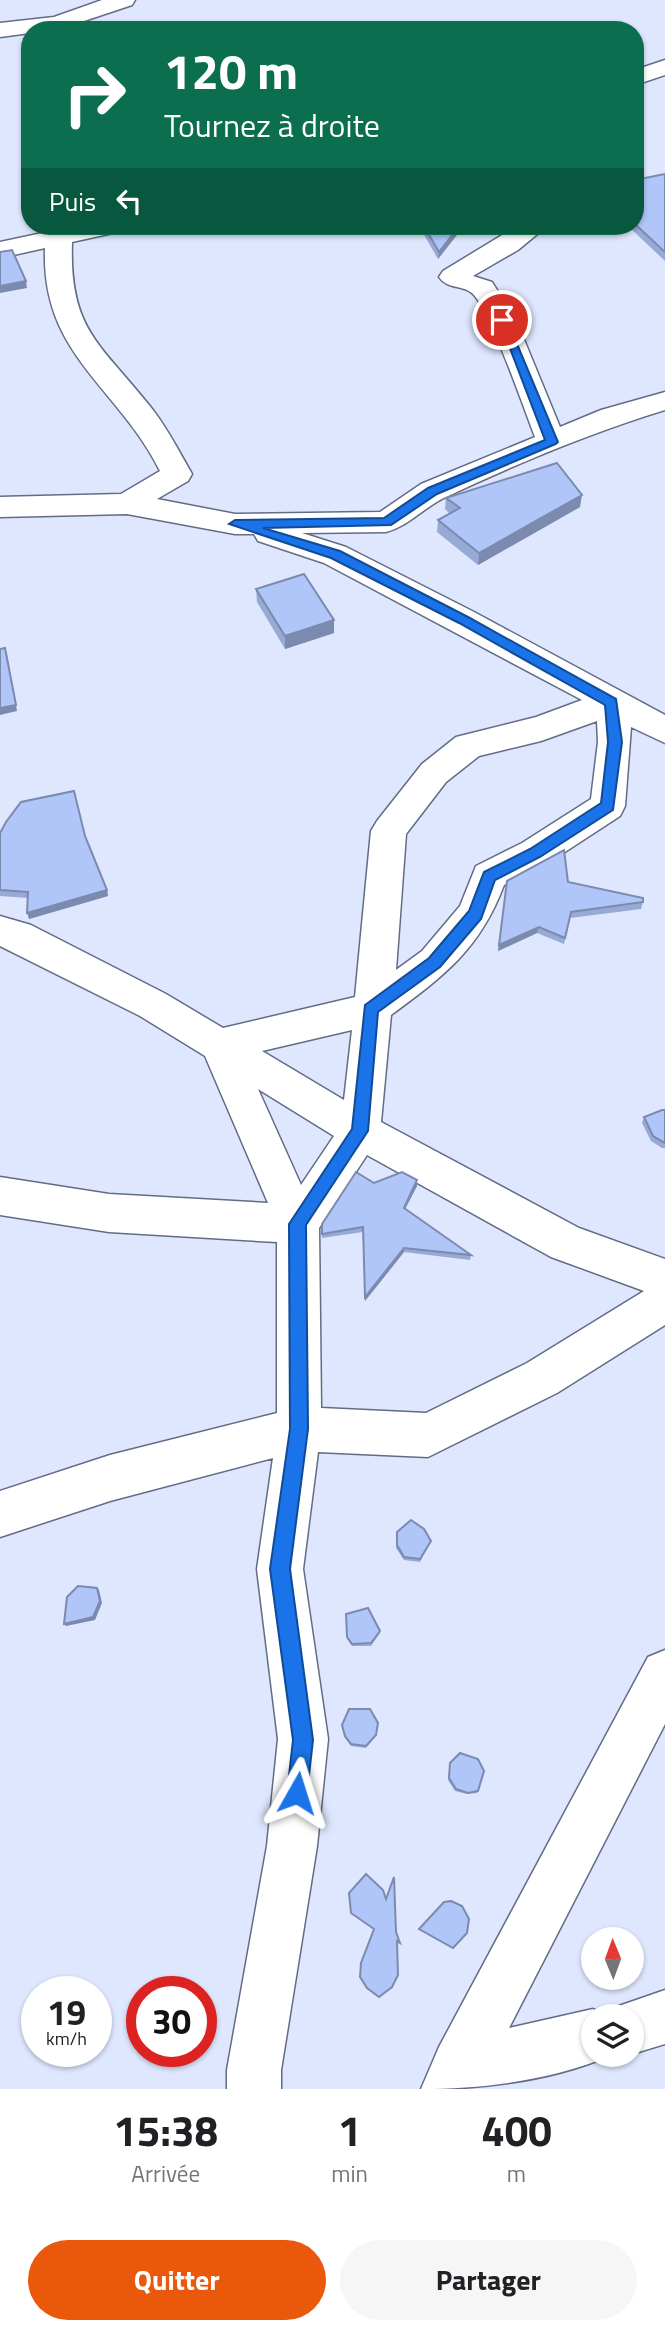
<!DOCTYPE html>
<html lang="fr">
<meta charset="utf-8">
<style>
:root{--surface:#fff;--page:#f6f6f6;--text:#202124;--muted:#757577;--accent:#ea580c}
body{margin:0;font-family:"Titillium Web",sans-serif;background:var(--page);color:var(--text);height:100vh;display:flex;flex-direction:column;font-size:26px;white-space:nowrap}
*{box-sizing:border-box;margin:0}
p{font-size:23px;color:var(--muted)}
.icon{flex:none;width:38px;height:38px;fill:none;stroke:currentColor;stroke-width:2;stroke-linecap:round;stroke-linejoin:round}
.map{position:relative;height:2089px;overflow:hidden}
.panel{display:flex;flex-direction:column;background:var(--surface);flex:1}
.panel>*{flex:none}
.top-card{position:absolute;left:21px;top:21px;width:623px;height:214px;border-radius:28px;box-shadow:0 2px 5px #0004;background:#0b6e4f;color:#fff;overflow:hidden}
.needle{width:46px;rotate:359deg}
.tools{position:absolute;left:581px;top:1927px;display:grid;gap:14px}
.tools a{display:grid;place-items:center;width:63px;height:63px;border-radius:50%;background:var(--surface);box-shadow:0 2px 5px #0004;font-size:35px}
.speed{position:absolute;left:21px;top:1976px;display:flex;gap:14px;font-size:35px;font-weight:700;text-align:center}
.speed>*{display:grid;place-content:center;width:91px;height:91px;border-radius:50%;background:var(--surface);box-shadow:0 2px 5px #0004;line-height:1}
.speed small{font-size:18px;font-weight:400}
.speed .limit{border:10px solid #d22;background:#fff;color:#111}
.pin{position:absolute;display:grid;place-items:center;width:60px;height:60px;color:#fff;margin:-30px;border:4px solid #fff;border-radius:50%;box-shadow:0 2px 7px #0007}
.me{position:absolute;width:77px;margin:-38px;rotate:6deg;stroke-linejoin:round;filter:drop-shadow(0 0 5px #0008)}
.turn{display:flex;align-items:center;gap:24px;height:147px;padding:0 28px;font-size:32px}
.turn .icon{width:91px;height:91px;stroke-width:2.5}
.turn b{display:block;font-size:49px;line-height:60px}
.then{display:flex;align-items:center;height:66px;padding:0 28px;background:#0003;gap:14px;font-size:26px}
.eta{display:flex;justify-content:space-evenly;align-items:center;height:119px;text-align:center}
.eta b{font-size:42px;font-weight:700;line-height:49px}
.action{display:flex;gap:14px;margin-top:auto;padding:14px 28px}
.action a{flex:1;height:80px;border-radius:42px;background:var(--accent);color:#fff;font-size:28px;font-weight:700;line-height:80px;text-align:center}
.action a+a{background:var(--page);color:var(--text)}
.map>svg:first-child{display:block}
</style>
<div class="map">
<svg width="665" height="2089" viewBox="0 0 665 2089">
<rect width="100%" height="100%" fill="#dee7fe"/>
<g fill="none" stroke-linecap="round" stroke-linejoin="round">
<defs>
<path id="street" d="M102 0H135L132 5 57 30H30V33L0 37V23L54 17Z
M665 60V75L635 85V70Z
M75 226H122L118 232 72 242C69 330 100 343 149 405 167 427 178 450 192 474L188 481 157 499 235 514 380 512 421 484 535 437C525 411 489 307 472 293 462 285 447 289 439 277L443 271 517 226H547L518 250 473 276 492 282 516 320 560 427 601 410 665 392V410C590 433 516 464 446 497 424 507 409 526 386 532L302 533 346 547 474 612 665 715V743L631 727 625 806 620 816 548 863 504 885C480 949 444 976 391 1015L381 1122 579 1228 665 1259V1325L557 1393 428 1457 318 1452 303 1569 328 1739 317 1846 281 2070V2089H227V2070L267 1846 278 1739 257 1569 273 1458 110 1501 0 1537V1491L110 1455 277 1413V1242L109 1232 0 1215V1177L109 1194 268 1203 205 1056 140 1016 0 946V916L31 925 166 994 223 1028 355 997 371 831 377 821 422 764 456 737 536 717 582 700 324 563 258 541 254 534H235L127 514 0 517V497L121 494 160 471C117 385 41 355 45 248L0 258V242ZM597 721 598 742 591 799 522 843 476 866 460 906 422 951 396 970 406 834 446 782 479 756 541 741ZM352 1030 344 1100 262 1051ZM258 1089 334 1136 301 1185ZM367 1155 551 1257 644 1291 527 1363 426 1413 321 1408 319 1228Z
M665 1650V1724L509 2028 593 2009 609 2016H593V2054L612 2055C553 2080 484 2089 421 2089L439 2047 648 1657Z
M665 1990V2044L632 2054V2016H610L613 2008Z"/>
</defs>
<!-- street casing -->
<use href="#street" stroke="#626c85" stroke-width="3"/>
<!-- street -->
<use href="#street" fill="#fff" fill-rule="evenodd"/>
</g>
<!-- wall -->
<path fill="#97a9d5" d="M635 173 640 179 665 174V261L628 226H635Z
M419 226H464L438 259Z
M446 498 580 507 478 565 437 532 438 520 450 514 445 509Z
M256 589 334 620V633L285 649 257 602Z
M0 833 85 836 107 890 108 896 29 919 28 898 0 896Z
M507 881 568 882 643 902 641 909 570 918 564 944 537 933 498 951Z
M665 1110V1148H662L651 1141 642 1123 644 1117Z
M374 1183 417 1186 405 1209 471 1255 470 1260 404 1252 365 1301 363 1232 322 1238V1224Z
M397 1532 431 1541 420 1562 404 1560 396 1548Z
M346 1614 380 1631V1633L371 1646H352L347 1639Z
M342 1725 375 1737 366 1748 351 1746 345 1738Z
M450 1763 478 1791 477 1793 467 1794 455 1791 448 1780Z"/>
<!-- shaded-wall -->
<path fill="#7b8aae" d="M459 226H464L438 259 439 252Z
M26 281 27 288 0 293V286Z
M582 495 580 507 478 565 479 553Z
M334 620V633L285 649V636Z
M7 655 17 711 0 715V708Z
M107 890 108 896 29 919 27 913Z
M539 927 537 933 498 951 499 945Z
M417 1180V1186L403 1213 404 1208Z
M404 1248V1252L365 1301V1297Z
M97 1588 99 1590 102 1603 95 1620 66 1626 64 1624Z"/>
<!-- building -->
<path fill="#b0c5f8" stroke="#7b8aae" stroke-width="2" d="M635 173 640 179 665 174V252L635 224Z
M424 226H459L439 252Z
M12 250 26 281 0 286V252Z
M557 463 582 495 479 553 438 520 460 508 446 498Z
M304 574 334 620 285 636 256 589Z
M5 648 16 705 0 708V649Z
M74 791 85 836 107 890 27 913 28 892 0 890V833L6 822 21 802Z
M564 850 568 882 643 898V902L571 912 565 938 539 927 499 945 507 881Z
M662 1110H665V1143L653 1136 644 1117Z
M356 1172 374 1183 402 1172 417 1180 404 1208 471 1255 404 1248 365 1297 363 1227 322 1234V1224Z
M411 1520 424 1529 431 1541 420 1559 404 1557 397 1545V1532Z
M78 1586 97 1588 100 1601 93 1617 64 1624 67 1597Z
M368 1608 380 1631 371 1643 352 1644 347 1637 346 1614Z
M349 1709H370L378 1723 376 1735 366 1746 351 1744 345 1736 342 1725Z
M460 1753 478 1759 484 1771 478 1791 468 1793 456 1789 449 1778 450 1763Z
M366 1874 383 1890 386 1899 394 1877 396 1932 400 1943 397 1941 398 1975 392 1987 379 1997 367 1988 360 1977 361 1963 374 1929 351 1913 349 1893Z
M451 1901 462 1906 469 1919 467 1933 453 1948 419 1929 444 1902Z"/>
<!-- route -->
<path fill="#1a73e8" stroke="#114b97" stroke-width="2" d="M498 317 507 320 558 442 556 444 437 494 391 525 263 528 340 551 468 617 616 699 622 742 613 810 540 857 495 880 481 919 440 967 378 1012 368 1131 306 1225 308 1429 290 1569 313 1740 307 1793 304 1800 297 1803 290 1800 287 1793 293 1740 270 1569 290 1429 289 1224 352 1129 365 1005 429 958 469 911 484 872 530 849 601 803 608 742 605 705 459 623 331 558 229 524 235 520 384 518 428 488 545 440Z"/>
</svg>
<div class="tools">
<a><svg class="needle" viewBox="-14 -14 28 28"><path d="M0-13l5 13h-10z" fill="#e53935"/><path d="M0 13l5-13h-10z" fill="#757577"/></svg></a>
<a><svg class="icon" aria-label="layers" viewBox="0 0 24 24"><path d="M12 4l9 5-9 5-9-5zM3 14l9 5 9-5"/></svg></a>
</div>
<div class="speed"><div>19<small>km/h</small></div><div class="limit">30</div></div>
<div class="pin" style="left:502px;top:320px;background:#d93025"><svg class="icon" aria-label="arrive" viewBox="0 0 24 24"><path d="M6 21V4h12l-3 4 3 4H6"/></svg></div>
<svg class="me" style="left:297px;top:1793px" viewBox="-20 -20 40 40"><path d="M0-17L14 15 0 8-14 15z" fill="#1a73e8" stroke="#fff" stroke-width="4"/></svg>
<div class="top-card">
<div class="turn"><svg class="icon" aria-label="right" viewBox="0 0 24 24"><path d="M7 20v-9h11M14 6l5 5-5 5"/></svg><div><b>120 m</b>Tournez à droite</div></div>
<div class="then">Puis<svg class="icon" aria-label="left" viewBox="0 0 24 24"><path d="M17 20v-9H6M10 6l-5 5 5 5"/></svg></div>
</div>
</div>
<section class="panel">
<div class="eta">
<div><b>15:38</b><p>Arrivée</p></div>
<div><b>1</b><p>min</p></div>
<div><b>400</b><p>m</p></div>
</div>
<div class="action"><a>Quitter</a><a>Partager</a></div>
</section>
